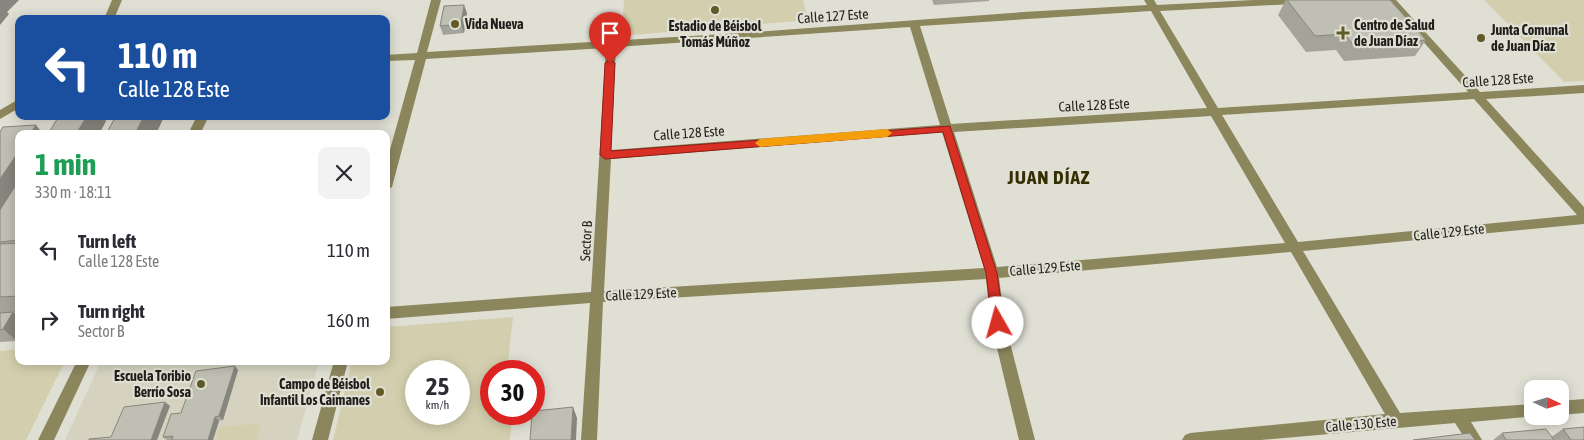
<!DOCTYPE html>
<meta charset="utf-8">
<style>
:root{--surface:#fff;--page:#f2f2f3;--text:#2b2b33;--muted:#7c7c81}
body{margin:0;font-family:"Asap Condensed",sans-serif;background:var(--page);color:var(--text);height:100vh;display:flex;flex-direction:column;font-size:19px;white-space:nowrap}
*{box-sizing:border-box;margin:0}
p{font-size:16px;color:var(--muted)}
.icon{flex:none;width:28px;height:28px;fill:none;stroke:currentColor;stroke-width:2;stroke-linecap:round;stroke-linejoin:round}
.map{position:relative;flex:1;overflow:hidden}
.panel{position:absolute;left:15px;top:130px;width:375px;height:235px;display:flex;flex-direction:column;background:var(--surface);border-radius:10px;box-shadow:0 2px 12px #0003}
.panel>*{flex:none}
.top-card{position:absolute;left:15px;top:15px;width:375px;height:105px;border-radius:10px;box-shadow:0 2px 12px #0003;background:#1a4fa0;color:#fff;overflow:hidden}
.needle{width:32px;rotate:94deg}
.controls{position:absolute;left:1524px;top:380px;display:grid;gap:10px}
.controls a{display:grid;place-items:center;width:45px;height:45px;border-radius:10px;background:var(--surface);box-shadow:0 2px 12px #0003;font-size:25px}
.speed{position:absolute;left:405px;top:360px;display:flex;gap:10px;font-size:25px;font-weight:700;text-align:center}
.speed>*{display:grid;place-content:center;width:65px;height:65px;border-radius:50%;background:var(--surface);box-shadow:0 2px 12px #0003;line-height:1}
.speed small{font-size:12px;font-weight:400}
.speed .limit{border:8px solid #d22;background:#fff;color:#111}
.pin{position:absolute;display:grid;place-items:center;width:42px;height:42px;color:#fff;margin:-51px -21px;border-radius:50% 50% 50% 0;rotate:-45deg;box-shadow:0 0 5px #0007}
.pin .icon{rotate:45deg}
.me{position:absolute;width:55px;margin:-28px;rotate:353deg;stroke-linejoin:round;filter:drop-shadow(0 0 4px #0008)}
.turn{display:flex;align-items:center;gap:18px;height:105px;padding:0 20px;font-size:22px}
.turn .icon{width:65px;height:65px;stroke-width:2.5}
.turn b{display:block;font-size:35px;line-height:42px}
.round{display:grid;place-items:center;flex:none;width:52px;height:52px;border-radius:10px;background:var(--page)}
.headline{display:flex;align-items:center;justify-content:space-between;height:85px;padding:0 20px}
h1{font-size:30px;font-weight:700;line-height:38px;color:#1e9e55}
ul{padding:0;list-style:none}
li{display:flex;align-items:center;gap:15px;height:70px;padding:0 20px}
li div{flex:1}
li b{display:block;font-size:19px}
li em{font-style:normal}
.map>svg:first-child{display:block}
</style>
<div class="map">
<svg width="1584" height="440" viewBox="0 0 1584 440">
<rect width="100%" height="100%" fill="#e0dfd4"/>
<!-- built -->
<path fill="#d5d3c0" d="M101 361H319L297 440H65Z"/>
<!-- green -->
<path fill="#d3cfae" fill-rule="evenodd" d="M624 0H803L808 20 622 36Z
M1484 0H1584V81L1564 82Z
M513 317 507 371H491V414H503V416L512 421 510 440H333L352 361H386L387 327ZM459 371V414H416V371Z
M19 349V361H65L26 440H0V351Z
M261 423 256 440H216L220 427Z"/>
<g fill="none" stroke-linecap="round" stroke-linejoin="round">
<!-- minor -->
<path fill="#8c865d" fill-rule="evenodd" d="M112 0H122L114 19H104Z
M431 0H441L427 52 757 32 1023 12 1147 5 1144 0H1154L1157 5 1253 0H1316L1311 3 1160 11 1218 108 1468 92 1386 0H1396L1480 92 1584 85V93L1486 99 1584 207V224L1303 251 1400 413 1532 404V416H1536L1471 422 1482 440H1466L1455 423 1261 440H1182L1185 435 1190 433 1385 414 1291 252 999 278 1005 323 1035 440H1019L991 323 986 279 603 302 597 440H581L590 303 386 319V307L591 292 606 48 426 59 392 187 386 191V164L415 60 386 61V55L417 53ZM1151 11 1207 108 951 124 920 26ZM910 27 940 125 611 150 616 47ZM1474 99 1577 215 1298 242 1222 115ZM1211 116 1285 243 997 267 954 132ZM942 132 984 268 604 291 611 159Z
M19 99V108L0 119V110Z
M197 116H209L200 134H188Z
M77 361H91L54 440H38Z
M334 361H348L328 440H312Z
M1584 399V413L1560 415V401Z"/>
</g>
<!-- wall -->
<path fill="#a5a49b" d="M932 0H989V1L934 5Z
M1286 0H1390L1426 40 1415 56 1344 61 1336 50 1306 52 1278 15Z
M467 13 464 33 443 35 440 26Z
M42 116H103L106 121 99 134H48L57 119 45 120Z
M0 132 19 134V312H14L19 317V338L17 341 0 342Z
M238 370 223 420 219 421 213 440H167L163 437Z
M1563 429 1584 440H1493L1502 433 1551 437Z"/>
<!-- shaded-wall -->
<path fill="#86867e" d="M0 0H19L7 12 9 14 0 25Z
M464 5 467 13 464 33 461 24Z
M87 116H103L106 121 99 134H76Z
M144 116H164V117L156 134H135Z
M36 125 43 134H30Z
M19 151V190L0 220V179Z
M13 312 19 317V338L17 341 3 329Z
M235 366 238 370 223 420 219 416Z
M165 402 170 406 157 440H151Z
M573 407 577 418 576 440H571Z
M215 417 219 421 213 440H208Z"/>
<!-- building -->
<path fill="#c0bfb4" stroke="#86867e" d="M1287 0H1390L1426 40 1354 46 1345 34 1315 36Z
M464 5 461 24 440 26 444 6Z
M59 116H87L76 134H48Z
M116 116H144L135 134H106Z
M36 125 30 134H19V151L0 179V132L3 127Z
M19 180V240L0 242V210Z
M19 243V296L0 297V244Z
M13 312 3 329 0 330V313Z
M235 366 219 416 215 417 208 440H172L173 436 163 437 171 414 181 413 196 371Z
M165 402 151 440H89V439L111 437 124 407Z
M573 407 571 440H530L532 414H534V411Z
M1584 427V440H1571L1563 429Z
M1546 429 1554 440H1506L1502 433Z
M1470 433 1475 440H1413Z"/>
<!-- route -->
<path fill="#d93025" stroke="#8d1f18" d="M610 59 615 63 611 151 950 126 997 273 1004 323 1002 327 998 329 994 327 992 323 986 273 943 132 605 159 600 155 605 63Z"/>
<!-- slow -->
<path fill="#f59e0b" d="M887 129 892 133 887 137 760 147 755 143 760 139Z"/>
<!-- markers -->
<g fill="#615a26" stroke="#e0dfd4" stroke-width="2">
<circle cx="715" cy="10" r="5"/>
<circle cx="455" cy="24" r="5"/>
<path d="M1340.5 25.5h5v5h5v5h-5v5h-5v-5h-5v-5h5z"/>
<circle cx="1481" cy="38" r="5"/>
<circle cx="201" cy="384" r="5"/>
<circle cx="380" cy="392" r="5"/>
</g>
<g text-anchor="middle" stroke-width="4.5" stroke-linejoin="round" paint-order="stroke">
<!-- street labels -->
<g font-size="14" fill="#201f1b" stroke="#e0dfd4">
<text transform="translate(833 16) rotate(-4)" y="5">Calle 127 Este</text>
<text transform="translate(1498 80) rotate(-4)" y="5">Calle 128 Este</text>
<text transform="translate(1094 105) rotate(-3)" y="5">Calle 128 Este</text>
<text transform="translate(689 133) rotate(-4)" y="5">Calle 128 Este</text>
<text transform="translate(1449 232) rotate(-6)" y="5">Calle 129 Este</text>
<text transform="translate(586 241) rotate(-87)" y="5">Sector B</text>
<text transform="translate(1045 268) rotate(-5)" y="5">Calle 129 Este</text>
<text transform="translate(641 294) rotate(-3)" y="5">Calle 129 Este</text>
<text transform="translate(1361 424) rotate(-5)" y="5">Calle 130 Este</text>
</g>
<!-- poi labels -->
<g font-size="14" font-weight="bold" fill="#201f1b" stroke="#e0dfd4" text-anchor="start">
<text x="465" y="29">Vida Nueva</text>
<text x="1354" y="30">Centro de Salud<tspan x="1354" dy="16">de Juan Díaz</tspan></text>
<text x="715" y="31" text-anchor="middle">Estadio de Béisbol<tspan x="715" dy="16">Tomás Múñoz</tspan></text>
<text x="1491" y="35">Junta Comunal<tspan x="1491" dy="16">de Juan Díaz</tspan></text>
<text x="191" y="381" text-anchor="end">Escuela Toribio<tspan x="191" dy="16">Berrío Sosa</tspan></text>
<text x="370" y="389" text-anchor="end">Campo de Béisbol<tspan x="370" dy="16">Infantil Los Caimanes</tspan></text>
</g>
<!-- district labels -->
<g font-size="19" font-weight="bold" letter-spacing="1" fill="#342e02" stroke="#e0dfd4">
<text x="1049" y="184">JUAN DÍAZ</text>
</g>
</g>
</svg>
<div class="controls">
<a><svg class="needle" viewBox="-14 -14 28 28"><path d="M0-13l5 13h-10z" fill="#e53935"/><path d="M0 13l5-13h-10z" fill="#7c7c81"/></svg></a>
</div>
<div class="speed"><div>25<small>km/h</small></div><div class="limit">30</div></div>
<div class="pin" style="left:610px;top:63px;background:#d93025"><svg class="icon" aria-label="arrive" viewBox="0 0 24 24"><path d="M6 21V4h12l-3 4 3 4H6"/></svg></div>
<svg class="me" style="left:998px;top:323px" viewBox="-20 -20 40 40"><circle r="19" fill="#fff"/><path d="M0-13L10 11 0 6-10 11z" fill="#d93025"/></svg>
<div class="top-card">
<div class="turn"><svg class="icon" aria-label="left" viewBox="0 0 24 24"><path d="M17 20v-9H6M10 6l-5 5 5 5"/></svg><div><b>110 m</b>Calle 128 Este</div></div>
</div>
<section class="panel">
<div class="headline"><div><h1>1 min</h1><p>330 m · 18:11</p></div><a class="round"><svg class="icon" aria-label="close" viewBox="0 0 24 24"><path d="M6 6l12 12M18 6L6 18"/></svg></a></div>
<ul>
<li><svg class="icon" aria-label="left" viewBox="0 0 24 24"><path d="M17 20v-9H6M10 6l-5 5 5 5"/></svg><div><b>Turn left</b><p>Calle 128 Este</p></div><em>110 m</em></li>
<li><svg class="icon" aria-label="right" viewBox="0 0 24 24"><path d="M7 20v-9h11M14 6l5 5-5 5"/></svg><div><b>Turn right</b><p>Sector B</p></div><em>160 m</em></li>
</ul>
</section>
</div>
